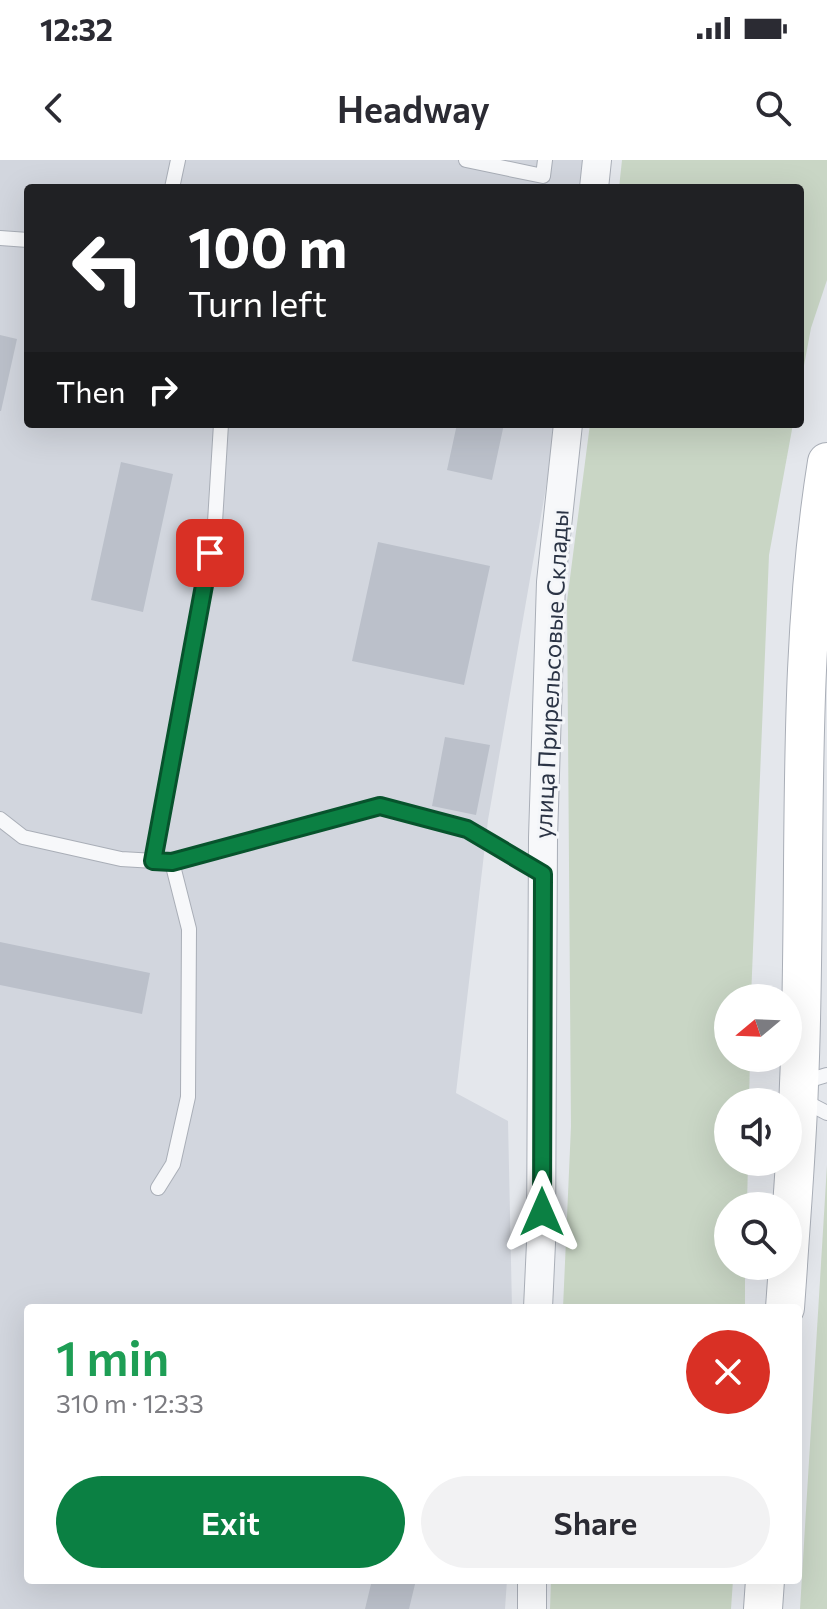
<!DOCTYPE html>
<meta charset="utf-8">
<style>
:root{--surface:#fff;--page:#f2f2f3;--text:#2b2b33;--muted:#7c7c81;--accent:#0b8043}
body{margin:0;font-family:Commissioner,sans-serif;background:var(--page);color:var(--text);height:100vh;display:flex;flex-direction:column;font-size:30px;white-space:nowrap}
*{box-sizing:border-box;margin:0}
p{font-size:26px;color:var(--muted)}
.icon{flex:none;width:44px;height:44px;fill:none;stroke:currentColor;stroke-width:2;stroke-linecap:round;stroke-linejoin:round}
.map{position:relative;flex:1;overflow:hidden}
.drawer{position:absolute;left:24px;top:1144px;width:778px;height:280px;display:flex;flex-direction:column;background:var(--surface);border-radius:8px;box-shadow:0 8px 32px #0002}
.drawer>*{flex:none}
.hud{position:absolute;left:24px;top:24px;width:780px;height:244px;border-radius:8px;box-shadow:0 8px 32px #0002;background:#202124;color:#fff;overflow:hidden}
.needle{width:52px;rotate:251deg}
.tools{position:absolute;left:714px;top:824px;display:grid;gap:16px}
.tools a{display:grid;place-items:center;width:88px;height:88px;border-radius:50%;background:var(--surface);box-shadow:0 8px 32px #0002;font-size:40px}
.pin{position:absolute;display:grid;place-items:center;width:68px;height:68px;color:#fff;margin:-34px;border-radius:16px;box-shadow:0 4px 12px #0006}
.me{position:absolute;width:88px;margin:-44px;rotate:0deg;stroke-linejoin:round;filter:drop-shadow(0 0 6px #0008)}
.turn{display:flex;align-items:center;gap:28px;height:168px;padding:0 32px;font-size:36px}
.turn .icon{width:104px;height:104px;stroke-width:2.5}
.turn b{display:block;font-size:56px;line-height:68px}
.then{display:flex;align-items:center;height:76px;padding:0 32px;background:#0003;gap:16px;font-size:30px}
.round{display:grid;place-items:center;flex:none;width:84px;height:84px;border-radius:42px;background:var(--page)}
.summary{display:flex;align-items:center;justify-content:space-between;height:136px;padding:0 32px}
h1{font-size:48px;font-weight:600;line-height:60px;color:#1e9e55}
.primary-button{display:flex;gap:16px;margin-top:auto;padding:16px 32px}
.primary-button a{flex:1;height:92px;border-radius:48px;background:var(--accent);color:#fff;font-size:32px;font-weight:600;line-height:92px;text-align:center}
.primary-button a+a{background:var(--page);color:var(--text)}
.status{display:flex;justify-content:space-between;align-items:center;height:56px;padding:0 40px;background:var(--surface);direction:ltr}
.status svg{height:22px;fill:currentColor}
header{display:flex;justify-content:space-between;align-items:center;height:104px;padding:0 32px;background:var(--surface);font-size:36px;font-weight:600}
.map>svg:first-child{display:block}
</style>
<div class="status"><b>12:32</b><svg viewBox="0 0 49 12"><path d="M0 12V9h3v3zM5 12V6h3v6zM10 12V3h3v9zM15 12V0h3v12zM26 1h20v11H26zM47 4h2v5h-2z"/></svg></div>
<header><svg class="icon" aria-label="back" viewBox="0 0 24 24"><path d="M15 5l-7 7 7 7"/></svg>Headway<svg class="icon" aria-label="search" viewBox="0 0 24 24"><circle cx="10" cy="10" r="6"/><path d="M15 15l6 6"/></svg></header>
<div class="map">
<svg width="827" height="1449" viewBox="0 0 827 1449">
<rect width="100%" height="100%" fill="#e4e7ec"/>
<!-- built -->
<path fill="#d2d6de" d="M0 0H588L585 28H28V264H557L488 660 456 933 508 961 512 1148H28V1420H507L505 1449H0Z"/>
<!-- green -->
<path fill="#c9d6c5" d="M622 0H827V120L811 168 800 227V28H619Z
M590 264H793L769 395 751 838H728V898H750L749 942H728V1002H748L747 1046H728V1106H745V1148H563L571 966 567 441Z
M827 1005V1449H800Z
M551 1420H733L731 1449H550Z"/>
<!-- building -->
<path fill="#bbc0ca" d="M0 175 17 179 1 251H0Z
M457 264H504L492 320 447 310Z
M121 302 173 314 143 452 91 440Z
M378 382 490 406 464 525 352 501Z
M445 577 490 585 476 655 432 646Z
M0 782 150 813 142 854 0 825Z
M372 1420H416L409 1449H365Z"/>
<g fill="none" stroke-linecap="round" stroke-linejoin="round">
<defs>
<path id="lane" d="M466 0 543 16 545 0
M172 28 178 0
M0 78 28 80
M0 659 23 677 121 699 172 702 380 646 467 669 543 714
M153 701 215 362 221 264
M800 923 827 915
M802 940 827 953
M158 1028 173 1004 188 937 189 769 172 702"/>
<path id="street" d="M594 28 597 0
M538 1148 541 1083 543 678 551 422 568 264
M532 1449V1420"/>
<path id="secondary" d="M788 1105C792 1045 797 984 799 924 808 715 794 508 827 302
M785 1148 788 1106
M763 1449 765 1420"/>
</defs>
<!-- lane casing -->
<use href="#lane" stroke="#a9aeb7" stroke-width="16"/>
<!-- street casing -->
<use href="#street" stroke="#a9aeb7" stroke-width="30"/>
<!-- secondary casing -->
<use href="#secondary" stroke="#a9aeb7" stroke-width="40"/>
<!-- lane -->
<use href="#lane" stroke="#f7f8fa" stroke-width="14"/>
<!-- street -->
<use href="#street" stroke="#f7f8fa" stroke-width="28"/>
<!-- secondary -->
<use href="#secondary" stroke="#fff" stroke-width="38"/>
</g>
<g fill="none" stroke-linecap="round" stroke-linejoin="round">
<defs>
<path id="route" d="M210 393 153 701 172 702 380 646 467 669 543 714 542 1052"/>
</defs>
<!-- route casing -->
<use href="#route" stroke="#07532c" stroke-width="20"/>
<!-- route -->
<use href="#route" stroke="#0b8043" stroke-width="14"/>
</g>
<g text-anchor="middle" stroke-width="6" stroke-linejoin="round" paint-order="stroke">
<!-- street labels -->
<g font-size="24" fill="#2b3445" stroke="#f4f6f9">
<text transform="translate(552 514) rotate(-87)" y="8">улица Прирельсовые Склады</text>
</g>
</g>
</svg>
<div class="tools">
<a><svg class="needle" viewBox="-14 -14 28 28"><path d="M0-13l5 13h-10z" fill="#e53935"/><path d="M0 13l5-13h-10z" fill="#7c7c81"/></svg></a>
<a><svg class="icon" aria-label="sound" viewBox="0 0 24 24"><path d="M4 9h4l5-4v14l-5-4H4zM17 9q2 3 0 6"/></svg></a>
<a><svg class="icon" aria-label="search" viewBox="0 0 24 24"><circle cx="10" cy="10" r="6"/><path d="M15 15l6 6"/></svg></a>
</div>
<div class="pin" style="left:210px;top:393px;background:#d93025"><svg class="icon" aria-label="arrive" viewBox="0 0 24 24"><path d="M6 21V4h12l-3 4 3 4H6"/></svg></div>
<svg class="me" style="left:542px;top:1052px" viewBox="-20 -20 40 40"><path d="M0-17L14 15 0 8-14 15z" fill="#0b8043" stroke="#fff" stroke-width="4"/></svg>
<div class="hud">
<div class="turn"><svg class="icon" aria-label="left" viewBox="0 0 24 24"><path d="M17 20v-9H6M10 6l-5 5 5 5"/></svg><div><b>100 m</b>Turn left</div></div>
<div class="then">Then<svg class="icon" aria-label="right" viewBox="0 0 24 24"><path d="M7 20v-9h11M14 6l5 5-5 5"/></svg></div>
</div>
<section class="drawer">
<div class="summary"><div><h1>1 min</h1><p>310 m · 12:33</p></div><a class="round" style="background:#d93025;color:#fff"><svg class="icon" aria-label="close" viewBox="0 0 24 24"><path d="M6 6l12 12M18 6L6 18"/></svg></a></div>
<div class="primary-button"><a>Exit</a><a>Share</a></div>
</section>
</div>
